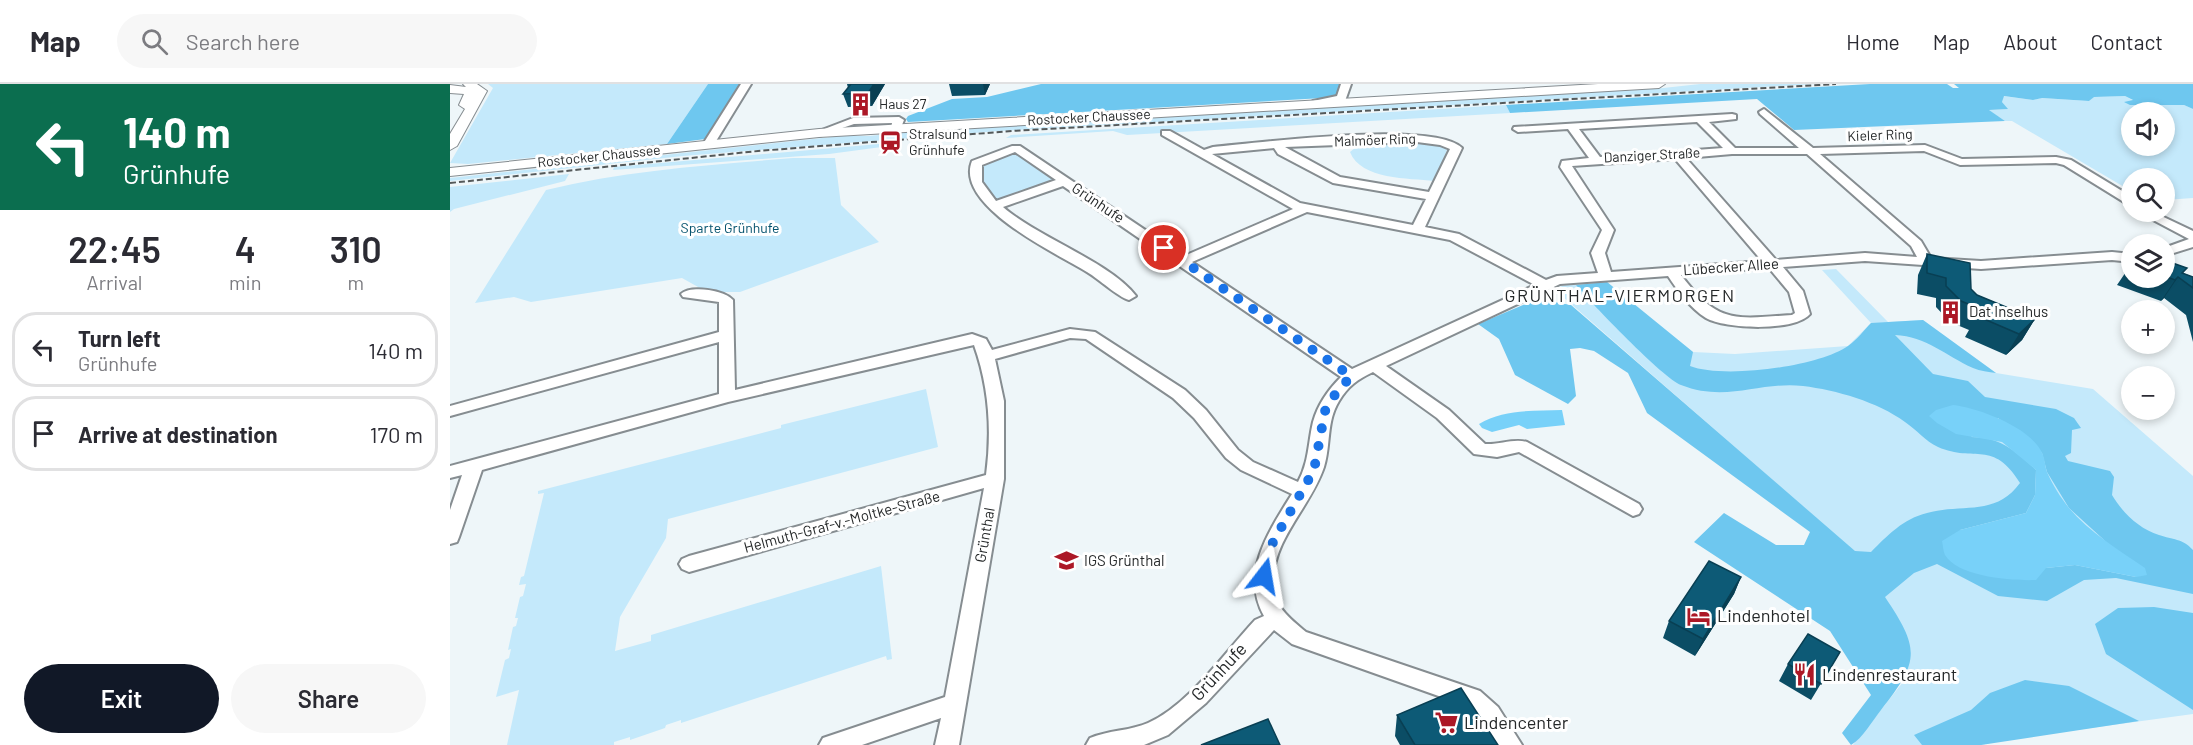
<!DOCTYPE html>
<meta charset="utf-8">
<style>
:root{--surface:#fff;--page:#f7f7f7;--text:#2b2b33;--muted:#7c7c81;--line:#e1e1e2;--accent:#111827}
body{margin:0;font-family:Barlow,sans-serif;background:var(--page);color:var(--text);height:100vh;display:flex;flex-direction:column;font-size:22px;white-space:nowrap}
*{box-sizing:border-box;margin:0}
p{font-size:20px;color:var(--muted)}
.icon{flex:none;width:33px;height:33px;fill:none;stroke:currentColor;stroke-width:2;stroke-linecap:round;stroke-linejoin:round}
.map{position:relative;flex:1;overflow:hidden}
.details{display:flex;flex-direction:column;background:var(--surface);width:450px}
.details>*{flex:none}
.guide{background:#0b6e4f;color:#fff;overflow:hidden}
.controls{position:absolute;left:1671px;top:18px;display:grid;gap:12px}
.controls a{display:grid;place-items:center;width:54px;height:54px;border-radius:50%;background:var(--surface);box-shadow:0 3px 9px #0003;font-size:30px}
.pin{position:absolute;display:grid;place-items:center;width:51px;height:51px;color:#fff;margin:-26px;border:3px solid #fff;border-radius:50%;box-shadow:0 2px 6px #0007}
.me{position:absolute;width:66px;margin:-33px;rotate:14deg;stroke-linejoin:round;filter:drop-shadow(0 0 4px #0008)}
.turn{display:flex;align-items:center;gap:21px;height:126px;padding:0 24px;font-size:27px}
.turn .icon{width:78px;height:78px;stroke-width:2.5}
.turn b{display:block;font-size:42px;line-height:51px}
.eta{display:flex;justify-content:space-evenly;align-items:center;height:102px;text-align:center}
.eta b{font-size:36px;font-weight:600;line-height:42px}
.cta{display:flex;gap:12px;margin-top:auto;padding:12px 24px}
.cta a{flex:1;height:69px;border-radius:36px;background:var(--accent);color:#fff;font-size:24px;font-weight:600;line-height:69px;text-align:center}
.cta a+a{background:var(--page);color:var(--text)}
ul{padding:0;list-style:none}
li{display:flex;align-items:center;gap:18px;height:75px;margin:0 12px 9px;padding:0 12px;border:3px solid var(--line);border-radius:24px}
li div{flex:1}
li b{display:block;font-size:22px}
li em{font-style:normal}
header{display:flex;align-items:center;gap:36px;box-sizing:border-box;height:84px;padding:0 30px;background:var(--surface);border-bottom:2px solid var(--line)}
header strong{font-size:28px}
nav{display:flex;gap:33px;margin-inline-start:auto;font-size:21px}
.search{width:420px;height:54px;background:var(--page);display:flex;align-items:center;gap:15px;box-sizing:border-box;padding:0 21px;border-radius:33px;color:var(--muted);font-size:22px}
main{display:flex;flex:1;min-height:0}
.map>svg:first-child{display:block}
</style>
<header>
<strong>Map</strong>
<div class="search"><svg class="icon" aria-label="search" viewBox="0 0 24 24"><circle cx="10" cy="10" r="6"/><path d="M15 15l6 6"/></svg>Search here</div>
<nav><a>Home</a><a>Map</a><a>About</a><a>Contact</a></nav>
</header>
<main>
<section class="details">
<div class="guide">
<div class="turn"><svg class="icon" aria-label="left" viewBox="0 0 24 24"><path d="M17 20v-9H6M10 6l-5 5 5 5"/></svg><div><b>140 m</b>Grünhufe</div></div>
</div>
<div class="eta">
<div><b>22:45</b><p>Arrival</p></div>
<div><b>4</b><p>min</p></div>
<div><b>310</b><p>m</p></div>
</div>
<ul>
<li><svg class="icon" aria-label="left" viewBox="0 0 24 24"><path d="M17 20v-9H6M10 6l-5 5 5 5"/></svg><div><b>Turn left</b><p>Grünhufe</p></div><em>140 m</em></li>
<li><svg class="icon" aria-label="arrive" viewBox="0 0 24 24"><path d="M6 21V4h12l-3 4 3 4H6"/></svg><div><b>Arrive at destination</b></div><em>170 m</em></li>
</ul>
<div class="cta"><a>Exit</a><a>Share</a></div>
</section>
<div class="map">
<svg width="1743" height="661" viewBox="0 0 1743 661">
<rect width="100%" height="100%" fill="#eef6f9"/>
<!-- green -->
<path fill="#c4e9fb" fill-rule="evenodd" d="M38 0H258L217 60 18 80 0 79 43 4Z
M1250 0H1365L549 47 233 72 0 97V94L391 52H419L477 46 1166 5H1204Z
M1553 12 1583 16 1591 14 1639 17 1643 13 1675 12 1684 17 1680 21H1734L1743 25V114L1715 116 1714 94H1682L1681 107 1562 37H1555L1538 26 1557 25 1552 18ZM1682 28H1714V62H1682Z
M1056 21 1060 29 677 51 663 47 556 54 561 51Z
M960 56 994 61 997 66 984 97C959 94 911 96 900 68L911 59Z
M440 59 439 62 379 70 163 86 164 83Z
M558 69 576 73 608 97 545 117 537 112 528 84 534 76 539 79Z
M343 74H385L391 121 429 158 290 208H257L232 194 81 218 64 213 25 219 96 106C177 86 260 81 343 74Z
M119 90 115 97 4 125 0 128V103Z
M1386 185 1438 238 1473 236 1546 289 1643 305 1743 392V630L1552 656 1531 661H1403L1453 598 1405 468 1104 205 1115 201 1157 198 1243 268 1285 270 1398 262 1421 239 1372 186Z
M476 305 488 363 218 435 216 454 170 533 165 567 201 557V551L431 482 442 575 437 576 436 572 231 639V636L216 641 215 644 180 656V653L164 658V661H57L69 606 46 613 55 576 59 574 61 565 58 566 63 543 66 542 68 534H65L70 513 73 512 76 500 69 501 71 493 74 492 94 409 88 410V407L331 344V341Z"/>
<!-- forest -->
<path fill="#6ec7ef" fill-rule="evenodd" d="M258 0H296L263 54 217 60Z
M591 0H896L891 13 458 38 456 35 458 32 502 15 537 13Z
M1420 0H1497L1503 4H1509L1504 0H1743V25L1734 21H1680L1674 18 1683 16 1675 12 1644 13 1639 17 1592 14 1583 16 1554 12 1552 18 1558 25 1539 26 1555 37 1344 46 1307 15 1060 29 1056 21Z
M1157 198 1243 268 1240 282C1273 295 1368 283 1398 262 1407 256 1414 246 1421 239L1473 236 1546 289C1539 288 1530 287 1523 284 1496 272 1476 252 1445 251L1483 290 1518 297 1535 313 1606 325 1624 334 1631 344 1622 346 1621 369 1615 372 1618 377 1660 387 1664 393 1662 411C1672 428 1689 445 1709 451 1723 456 1732 454 1743 466V510L1666 494 1634 496 1597 517 1548 512 1487 480 1464 489 1435 513C1470 565 1470 577 1431 626 1422 637 1413 654 1401 661L1392 649 1421 611 1380 547 1244 458 1274 429 1326 461H1354L1360 448 1197 329 1178 289 1144 267 1130 264 1120 265 1126 312 1118 320 1065 291 1049 255 1028 240 1087 215 1121 221 1405 467 1421 468C1438 451 1453 435 1477 429 1513 419 1545 433 1570 399 1543 355 1525 379 1488 363 1475 357 1467 346 1455 338 1428 318 1386 306 1353 302 1310 297 1277 319 1231 301 1214 295 1141 219 1126 201ZM1548 334 1592 369 1597 388 1619 424 1653 455 1686 493 1625 481 1596 484 1510 446 1576 429 1585 411 1586 386C1566 367 1550 353 1521 353Z
M1704 523 1743 529V626L1656 570 1645 540 1668 524Z
M1575 596 1619 602 1689 637 1531 661H1472L1464 651 1521 626 1540 609Z"/>
<!-- water -->
<path fill="#78d1f9" d="M1503 321C1529 324 1583 344 1593 371 1595 376 1595 383 1597 388 1602 400 1611 414 1619 424 1639 448 1669 466 1695 484L1697 491 1686 493 1625 481 1596 484 1586 496C1563 497 1508 493 1495 471 1493 467 1493 461 1492 457L1510 446 1576 429 1585 411 1586 386 1552 358 1506 350 1487 339 1479 332 1486 326Z
M1112 326 1115 341 1077 345 1069 341 1042 348 1032 344 1029 340C1054 325 1084 327 1112 326Z"/>
<g fill="none" stroke-linecap="round" stroke-linejoin="round">
<defs>
<path id="minor" d="M291 0H301L263 62H255L253 60Z
M891 0H901L895 17 868 20 863 17 887 12Z
M1314 25 1363 64 1475 61 1512 75 1606 73 1621 76 1682 113V123L1614 81 1606 79 1510 81 1474 67 1370 70 1471 157 1481 174 1531 177 1662 168 1682 170V178L1662 176 1531 185 1415 177 1333 183 1353 207 1360 230C1345 248 1275 245 1256 234 1240 224 1228 207 1218 192L1110 200 936 282 999 326 1035 360C1049 361 1064 354 1077 358L1189 420 1192 425 1189 430 1183 432 1069 368 1047 373 1024 370 987 334 923 288C908 295 898 302 889 317 876 338 881 361 874 383 861 422 824 454 823 496 823 522 838 533 856 548L1030 607 1048 623 1072 661H1047L1032 637 1014 621 842 560 824 546 756 619 718 651 694 661H636L640 654C659 646 680 647 698 639 739 621 775 568 805 536L814 532C790 489 819 447 842 410L791 386 776 374 744 334 723 314 636 255 620 254 545 275 554 317V395L509 661H485L491 634 412 661H369L373 654 495 613 534 404 239 488 232 485 229 480 232 475 239 472 536 391C542 346 539 303 524 261L278 318 32 386 9 453 7 458 0 460V426L12 391 0 394V382L269 310V258L0 332V322L269 248V218L233 213 231 210C241 201 274 206 283 216L285 306 522 250 536 255 542 266 620 245 645 248 735 306 756 326 788 366 803 378 848 398C859 378 858 359 863 338 868 320 879 305 891 293L613 102 553 123C589 154 660 178 686 212L679 216C668 213 649 195 637 188 606 169 504 122 522 77L562 62H570L734 172 843 125 712 51V47H720L754 66 763 63C808 59 983 36 1012 64L975 143 1009 150 1096 196 1107 192 1148 189 1141 169 1152 146 1110 83 1112 77 1139 74 1118 45 1068 48 1063 45 1064 43 1282 30 1286 31V35L1259 38 1285 64H1349L1310 30 1309 28ZM1247 38 1273 64 1150 73 1129 45ZM967 58 990 61 1000 65 979 108 890 93 835 63ZM824 64 828 70 883 99 976 115 963 141 850 119 762 70ZM565 68 606 96 546 117 532 98V81ZM1282 70H1357L1461 162 1467 173 1415 169 1326 176 1236 74ZM1225 75 1312 177 1161 188 1155 169 1164 146 1122 82ZM857 128 1000 156 1085 201 902 285 742 178ZM1319 184 1339 208 1345 229 1342 231C1284 235 1268 240 1231 191Z
M449 33 454 36 450 46 446 47 441 44 442 39 404 40 369 52 364 49 403 34Z
M1688 128H1703L1743 147V163L1714 172V164L1739 155Z"/>
<path id="major" d="M13 0H27L37 7 7 62 0 66V50L15 25 9 21 14 10 0 9V1L16 3Z
M1148 0H1215L1209 4 369 53 0 92V84L369 45Z"/>
</defs>
<!-- minor casing -->
<use href="#minor" stroke="#868d91" stroke-width="4"/>
<!-- major casing -->
<use href="#major" stroke="#868d91" stroke-width="2"/>
<!-- minor -->
<use href="#minor" fill="#fff" fill-rule="evenodd"/>
<!-- major -->
<use href="#major" fill="#fff" fill-rule="evenodd"/>
<!-- rail -->
<path stroke="#54595a" stroke-width="2" stroke-dasharray="6 3" stroke-linecap="butt" d="M0 99 308 67 562 47 1386 0"/>
</g>
<!-- wall -->
<path fill="#0b4d65" d="M397 0H435L422 22 398 23 393 10 398 4Z
M499 0H540L535 11 502 12Z
M1477 170 1527 211 1585 235 1572 256 1556 271 1515 253 1519 246 1500 238 1486 223V214L1467 210 1468 191Z
M1714 176 1737 184 1733 189 1743 193V258L1736 231 1714 214 1711 217 1667 201 1682 179V194H1714Z
M1291 493 1284 510 1245 572 1213 554 1219 537Z
M1390 568 1361 616 1329 597 1338 580Z
M947 631 1048 661H950L945 652Z"/>
<!-- shaded-wall -->
<path fill="#093f53" d="M424 0H435L422 22 418 9Z
M533 0H540L535 11Z
M1728 193 1714 214 1711 217 1725 196Z
M1585 235 1572 256 1556 271 1569 250Z
M1291 493 1284 510 1245 572 1253 555Z"/>
<!-- building -->
<path fill="#0d5a76" stroke="#093f53" stroke-width="1.5" d="M401 0H424L418 9 393 10Z
M1477 170 1520 179 1521 205 1527 211 1585 235 1569 250 1527 232 1533 226 1511 217 1496 202V194L1477 189Z
M1714 176 1737 184 1732 189 1743 193V204L1728 193 1725 196 1714 192Z
M1259 477 1291 493 1253 555 1219 537Z
M1358 550 1390 568 1371 600 1338 580Z
M1011 604 1048 661H965L947 631Z
M818 635 830 661H751Z"/>
<g fill="none" stroke-linecap="round" stroke-linejoin="round">
<!-- route -->
<path stroke="#1a73e8" stroke-width="10" stroke-dasharray="0 18" d="M714 164 901 292 884 312 875 327 864 386 823 458 814 492"/>
</g>
<!-- icons -->
<defs>
<symbol id="building-bare" viewBox="-9 -9 18 18"><path d="M-4-6H4V6H1V3H-1V6H-4ZM-2.5-4.3h1.7v1.8h-1.7ZM.8-4.3h1.7v1.8H.8ZM-2.5-1h1.7V.8h-1.7ZM.8-1h1.7V.8H.8Z" fill="#ac1826" stroke="#fff" stroke-width="2.5" paint-order="stroke"/></symbol>
<symbol id="station-bare" viewBox="-9 -9 18 18"><path d="M-3-6H3Q5-6 5-4V2Q5 4 3 4L4.5 6H3L1.5 4h-3L-3 6H-4.5L-3 4Q-5 4-5 2V-4Q-5-6-3-6ZM-3.5-4v3h7v-3ZM-3.5 1v1.5H-2V1ZM2 1v1.5H3.5V1Z" fill="#ac1826" stroke="#fff" stroke-width="2.5" paint-order="stroke"/></symbol>
<symbol id="school-bare" viewBox="-9 -9 18 18"><path d="M0-5L7-2L0 1L-7-2ZM-4 1L0 2.5L4 1V4Q0 6-4 4Z" fill="#ac1826" stroke="#fff" stroke-width="2.5" paint-order="stroke"/></symbol>
<symbol id="hotel-bare" viewBox="-9 -9 18 18"><path d="M-6-4.5h1.5V1H6V5H4.5V3h-9V5H-6ZM-4 0a1.8 1.8 0 1 1 3.6 0ZM.5 0V-2.5h3Q6-2.5 6 0Z" fill="#ac1826" stroke="#fff" stroke-width="2.5" paint-order="stroke"/></symbol>
<symbol id="restaurant-bare" viewBox="-9 -9 18 18"><path d="M-5-6h1v4h1v-4h1v4h1v-4h1v5L-1.5 .5V6h-2V.5L-5-1ZM5-6V6H3V1.5H1.5Q1.5-4 5-6Z" fill="#ac1826" stroke="#fff" stroke-width="2.5" paint-order="stroke"/></symbol>
<symbol id="supermarket-bare" viewBox="-9 -9 18 18"><path d="M-6-5.5h2.5l.6 2H6L4.5 2H-2.5L-4.4-4H-6ZM-1.5 3.2a1.3 1.3 0 1 0 .1 0ZM3 3.2a1.3 1.3 0 1 0 .1 0Z" fill="#ac1826" stroke="#fff" stroke-width="2.5" paint-order="stroke"/></symbol>
</defs>
<g fill-rule="evenodd">
<use href="#building-bare" x="394" y="4" width="33" height="33"/>
<use href="#station-bare" x="424" y="42" width="33" height="33"/>
<use href="#building-bare" x="1484" y="212" width="33" height="33"/>
<use href="#school-bare" x="600" y="460" width="33" height="33"/>
<use href="#hotel-bare" x="1232" y="516" width="33" height="33"/>
<use href="#restaurant-bare" x="1338" y="574" width="33" height="33"/>
<use href="#supermarket-bare" x="980" y="622" width="33" height="33"/>
</g>
<g text-anchor="middle" stroke-width="6" stroke-linejoin="round" paint-order="stroke">
<!-- far-poi labels -->
<g font-size="14" fill="#252829" stroke="#fff" text-anchor="start">
<text x="429" y="25">Haus 27</text>
<text x="459" y="55">Stralsund<tspan x="459" dy="16">Grünhufe</tspan></text>
</g>
<!-- far-street labels -->
<g font-size="14" fill="#252829" stroke="#fff">
<text transform="translate(639 33) rotate(-3)" y="5">Rostocker Chaussee</text>
<text transform="translate(1430 51) rotate(-2)" y="5">Kieler Ring</text>
<text transform="translate(925 56) rotate(-2)" y="5">Malmöer Ring</text>
<text transform="translate(1202 71) rotate(-3)" y="5">Danziger Straße</text>
<text transform="translate(149 72) rotate(-6)" y="5">Rostocker Chaussee</text>
</g>
<!-- far-park labels -->
<g font-size="14" fill="#04526d" stroke="#fff">
<text x="280" y="149">Sparte Grünhufe</text>
</g>
<!-- street labels -->
<g font-size="15" fill="#252829" stroke="#fff">
<text transform="translate(648 119) rotate(34)" y="5">Grünhufe</text>
<text transform="translate(1281 183) rotate(-4)" y="5">Lübecker Allee</text>
<text transform="translate(392 438) rotate(-15)" y="5">Helmuth-Graf-v.-Moltke-Straße</text>
<text transform="translate(535 451) rotate(-80)" y="5">Grünthal</text>
</g>
<!-- poi labels -->
<g font-size="15" fill="#252829" stroke="#fff" text-anchor="start">
<text x="1519" y="233">Dat Inselhus</text>
<text x="634" y="482">IGS Grünthal</text>
</g>
<!-- quarter labels -->
<g font-size="18" letter-spacing="1.5" fill="#252829" stroke="#fff">
<text x="1170" y="218">GRÜNTHAL-VIERMORGEN</text>
</g>
<!-- near-poi labels -->
<g font-size="18" fill="#252829" stroke="#fff" text-anchor="start">
<text x="1267" y="538">Lindenhotel</text>
<text x="1372" y="597">Lindenrestaurant</text>
<text x="1014" y="645">Lindencenter</text>
</g>
<!-- near-street labels -->
<g font-size="18" fill="#252829" stroke="#fff">
<text transform="translate(769 588) rotate(-47)" y="6">Grünhufe</text>
</g>
</g>
</svg>
<div class="controls">
<a><svg class="icon" aria-label="sound" viewBox="0 0 24 24"><path d="M4 9h4l5-4v14l-5-4H4zM17 9q2 3 0 6"/></svg></a>
<a><svg class="icon" aria-label="search" viewBox="0 0 24 24"><circle cx="10" cy="10" r="6"/><path d="M15 15l6 6"/></svg></a>
<a><svg class="icon" aria-label="layers" viewBox="0 0 24 24"><path d="M12 4l9 5-9 5-9-5zM3 14l9 5 9-5"/></svg></a>
<a>+</a>
<a>−</a>
</div>
<div class="pin" style="left:714px;top:164px;background:#d93025"><svg class="icon" aria-label="arrive" viewBox="0 0 24 24"><path d="M6 21V4h12l-3 4 3 4H6"/></svg></div>
<svg class="me" style="left:814px;top:492px" viewBox="-20 -20 40 40"><path d="M0-17L14 15 0 8-14 15z" fill="#1a73e8" stroke="#fff" stroke-width="4"/></svg>
</div>
</main>
